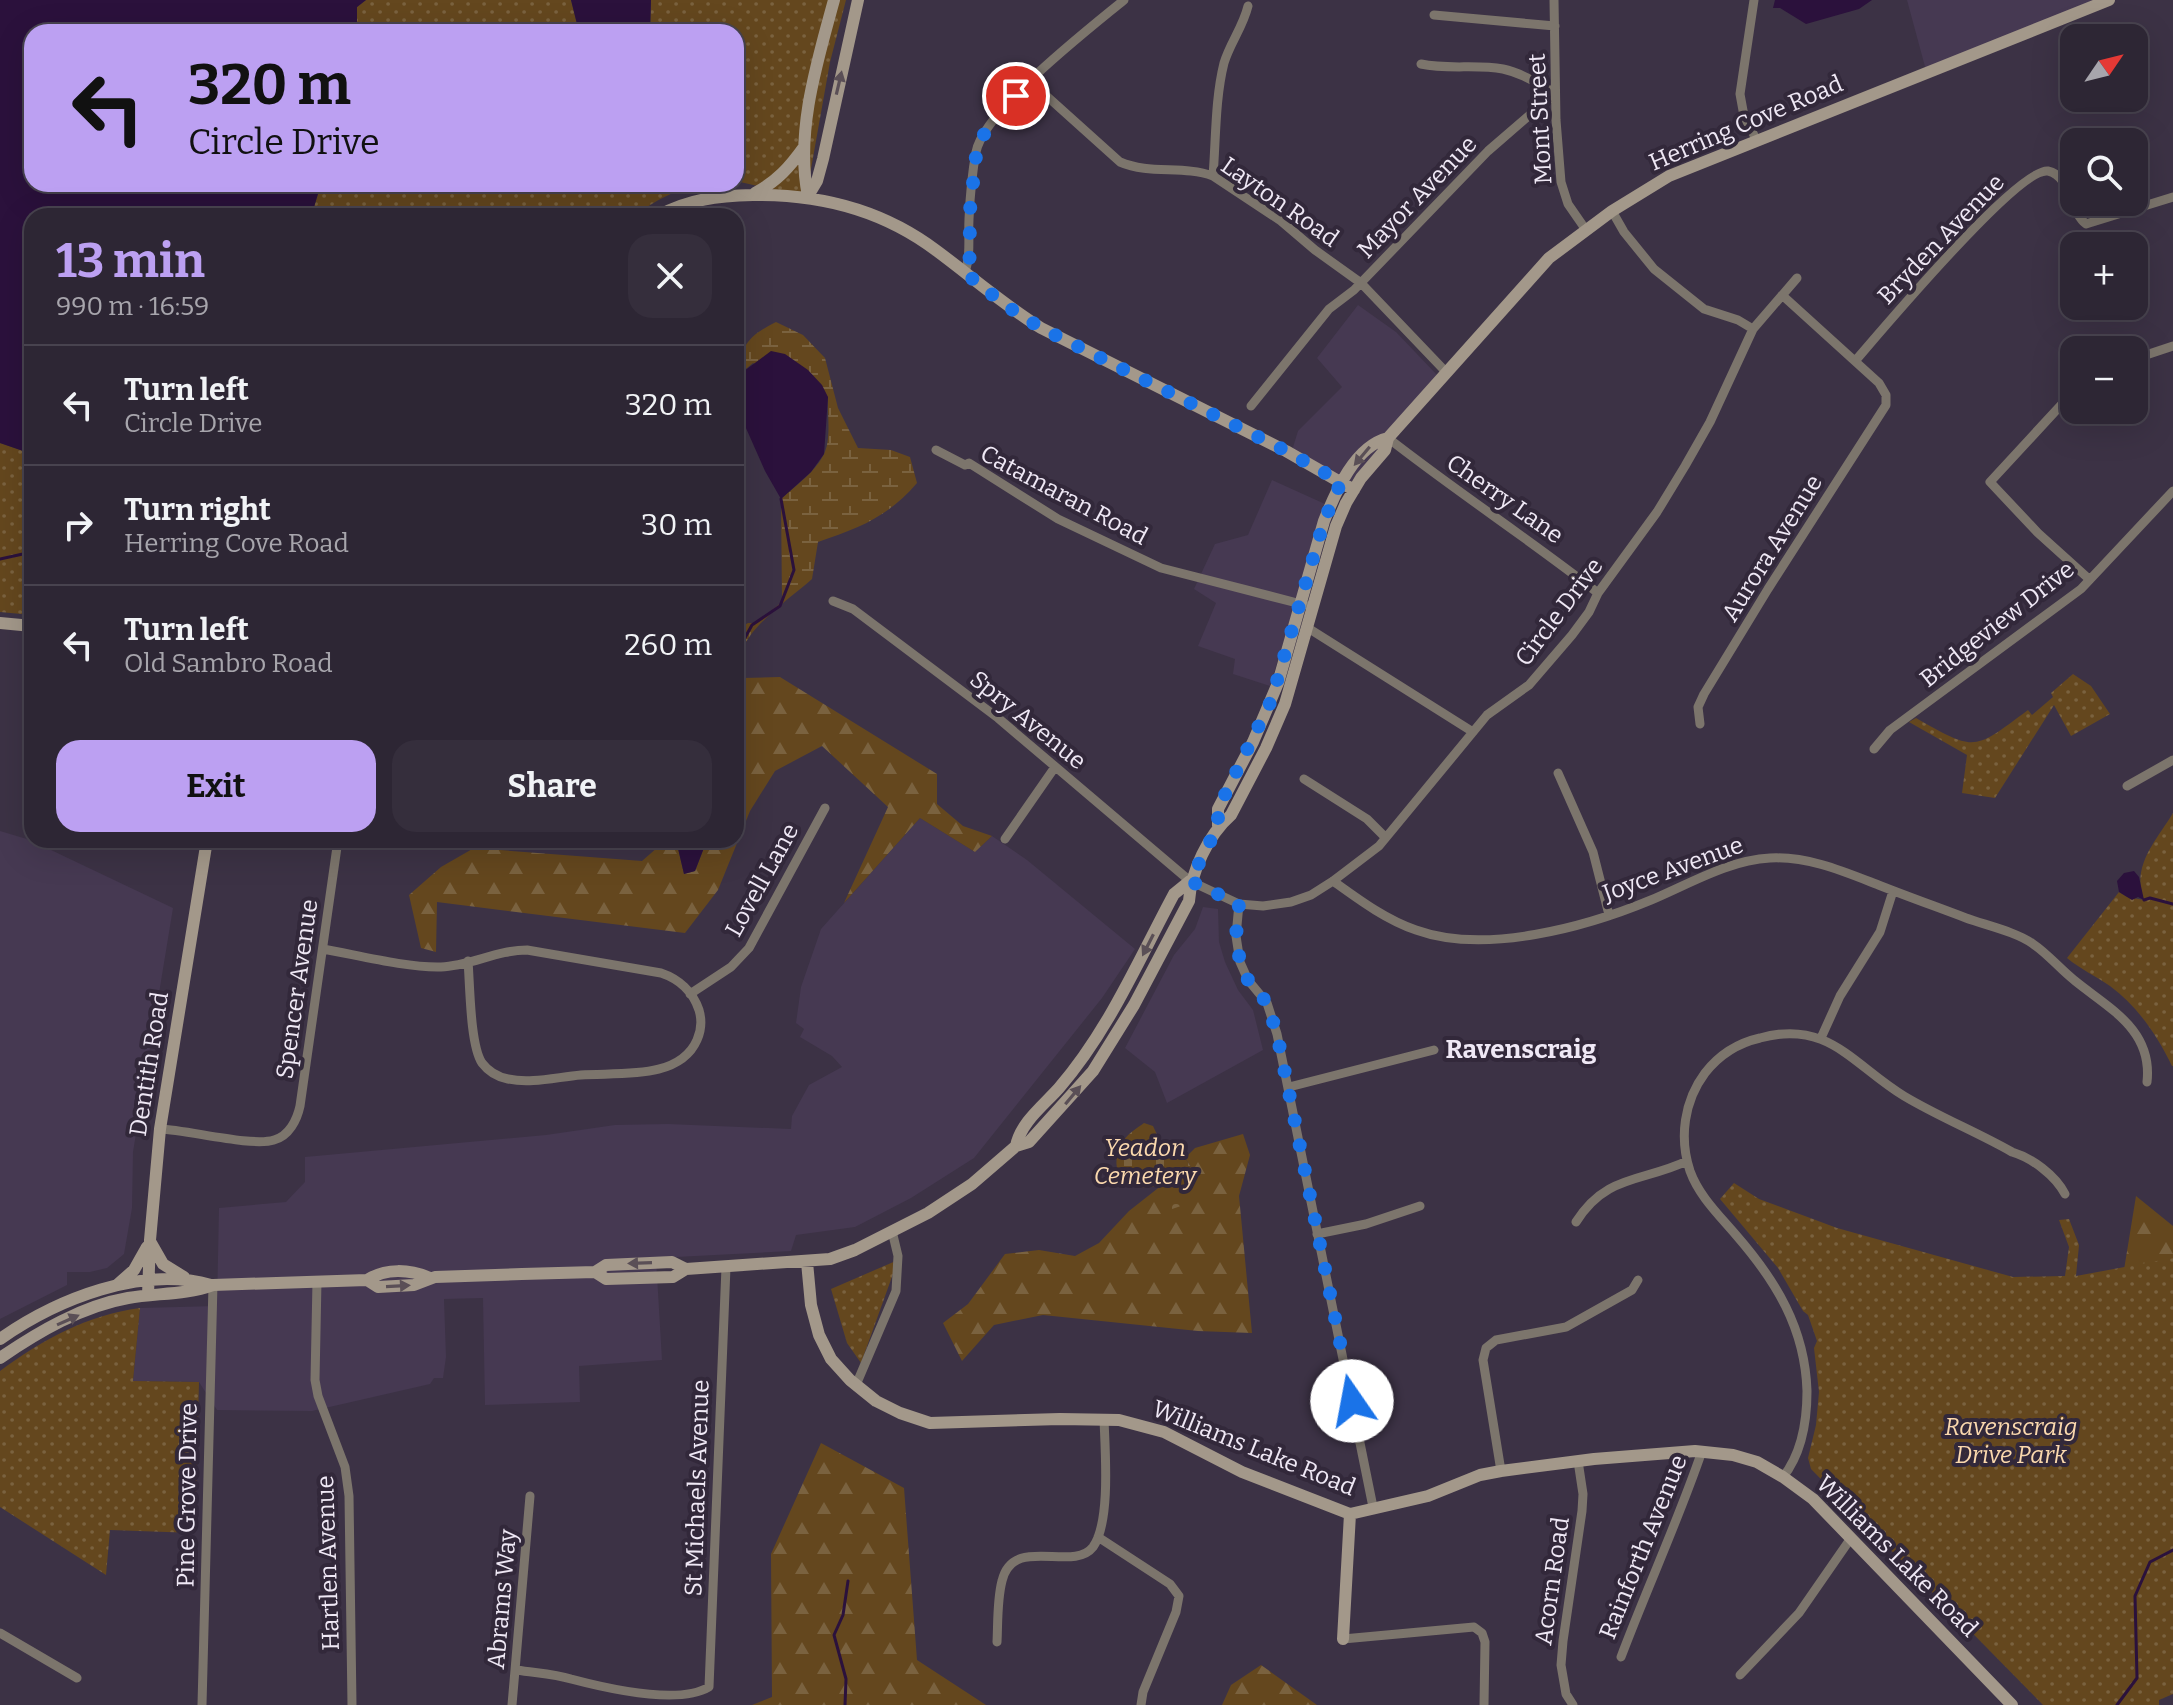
<!DOCTYPE html>
<meta charset="utf-8">
<style>
:root{--surface:#2d2634;--page:#352e3c;--text:#f1f3f6;--muted:#a7a5ac;--line:#48434f;--accent:#bca0f2}
body{margin:0;font-family:Bitter,serif;background:var(--page);color:var(--text);height:100vh;display:flex;flex-direction:column;font-size:30px;white-space:nowrap}
*{box-sizing:border-box;margin:0}
p{font-size:26px;color:var(--muted)}
.icon{flex:none;width:44px;height:44px;fill:none;stroke:currentColor;stroke-width:2;stroke-linecap:round;stroke-linejoin:round}
.map{position:relative;flex:1;overflow:hidden}
.details{position:absolute;left:24px;top:208px;width:720px;height:640px;display:flex;flex-direction:column;background:var(--surface);border-radius:24px;box-shadow:0 8px 32px #0002,0 0 0 2px var(--line)}
.details>*{flex:none}
.guide{position:absolute;left:24px;top:24px;width:720px;height:168px;border-radius:24px;box-shadow:0 8px 32px #0002,0 0 0 2px var(--line);background:#bca0f2;color:#111;overflow:hidden}
.needle{width:52px;rotate:55deg}
.fabs{position:absolute;left:2060px;top:24px;display:grid;gap:16px}
.fabs a{display:grid;place-items:center;width:88px;height:88px;border-radius:16px;background:var(--surface);box-shadow:0 8px 32px #0002,0 0 0 2px var(--line);font-size:40px}
.pin{position:absolute;display:grid;place-items:center;width:68px;height:68px;color:#fff;margin:-34px;border:4px solid #fff;border-radius:50%;box-shadow:0 2px 8px #0007}
.me{position:absolute;width:88px;margin:-44px;rotate:348deg;stroke-linejoin:round;filter:drop-shadow(0 0 6px #0008)}
.turn{display:flex;align-items:center;gap:28px;height:168px;padding:0 32px;font-size:36px}
.turn .icon{width:104px;height:104px;stroke-width:2.5}
.turn b{display:block;font-size:56px;line-height:68px}
.round{display:grid;place-items:center;flex:none;width:84px;height:84px;border-radius:24px;background:var(--page)}
.summary{display:flex;align-items:center;justify-content:space-between;height:136px;padding:0 32px}
h1{font-size:48px;font-weight:700;line-height:60px;color:var(--accent)}
.primary-button{display:flex;gap:16px;margin-top:auto;padding:16px 32px}
.primary-button a{flex:1;height:92px;border-radius:24px;background:var(--accent);color:#111;font-size:32px;font-weight:700;line-height:92px;text-align:center}
.primary-button a+a{background:var(--page);color:var(--text)}
ul{padding:0;list-style:none}
li{display:flex;align-items:center;gap:24px;height:120px;padding:0 32px;border-top:2px solid var(--line)}
li div{flex:1}
li b{display:block;font-size:30px}
li em{font-style:normal}
.map>svg:first-child{display:block}
</style>
<div class="map">
<svg width="2173" height="1705" viewBox="0 0 2173 1705">
<defs>
<pattern id="forest-firs" width="22" height="20" patternUnits="userSpaceOnUse" patternTransform="scale(2)"><rect width="22" height="20" fill="#64471e"/><path d="M5 1l3.5 6h-7zM16 11l3.5 6h-7z" fill="#7a623f"/></pattern>
<pattern id="wetland-marsh" width="20" height="14" patternUnits="userSpaceOnUse" patternTransform="scale(2)"><rect width="20" height="14" fill="#64471e"/><path d="M1 5h8M5 5V1M11 12h8M15 12V8" fill="none" stroke="#7a623f"/></pattern>
<pattern id="cemetery-stones" width="16" height="16" patternUnits="userSpaceOnUse" patternTransform="scale(2)"><rect width="16" height="16" fill="#64471e"/><path d="M2 7V4a2 2 0 0 1 4 0v3zM10 15v-3a2 2 0 0 1 4 0v3z" fill="#7a623f"/></pattern>
<pattern id="park-dots" width="8" height="8" patternUnits="userSpaceOnUse" patternTransform="scale(2)"><rect width="8" height="8" fill="#64471e"/><path d="M2 2h.1M6 6h.1" fill="none" stroke="#7a623f" stroke-width="1.8" stroke-linecap="round"/></pattern>
</defs>
<rect width="100%" height="100%" fill="#3c3245"/>
<!-- built -->
<path fill="#463952" d="M1907 0H2111L1927 74Z
M1358 305 1396 332 1437 375 1347 487 1290 457 1298 431 1342 387 1317 358Z
M1272 480 1325 504 1270 686 1233 674 1235 659 1198 646 1216 603 1194 589 1215 544 1248 535Z
M920 818 975 852 992 836 1027 860 1135 949 1102 998 974 1158 911 1198 855 1227 796 1235 791 1251 656 1258 662 1360 579 1366 580 1402 485 1405 483 1298 444 1299 446 1357 443 1378H434L430 1384 312 1411 217 1410 199 1382 133 1381 140 1308 217 1306 219 1208 286 1202 305 1182V1157L546 1135 615 1125 668 1124 791 1129 792 1116 809 1085 842 1067 832 1056 800 1037 804 1029 796 1023 801 987 821 929Z
M0 831 30 840 173 908 133 1152 132 1208 124 1254 107 1268 90 1272H67V1285L0 1319Z
M1203 907 1218 909 1219 942 1225 962 1238 990 1253 1010 1263 1050 1167 1103 1155 1072 1125 1048 1174 955 1195 929Z"/>
<!-- forest -->
<path fill="url(#forest-firs)" d="M780 677 937 774V804L963 826 992 836 975 852 920 818 844 903 888 807 822 746 775 771 750 811 718 890 685 933 437 902 436 952 421 948 409 895 441 867 474 848 642 861 666 840H676L684 874 695 871 707 840H736V786L740 778 736 745V690L744 689 743 678Z
M1243 1134 1250 1155 1239 1196 1252 1333 1198 1331 1043 1315 994 1325 962 1361 943 1323 968 1304 1005 1254 1039 1250 1075 1256 1099 1243 1129 1211 1162 1185 1197 1176 1185 1158 1195 1148Z
M2136 1196 2173 1226V1428L2123 1276Z
M821 1443 904 1488 917 1660 986 1705H752L772 1697 771 1554Z
M1261 1665 1317 1705H1222L1231 1685Z"/>
<!-- wetland -->
<path fill="url(#wetland-marsh)" d="M776 322 803 335 825 358 838 408 858 448 891 450 910 457 917 483C888 517 859 528 818 542L812 579C792 597 750 625 742 651 739 662 743 678 744 689L736 690V630L748 623H756L782 602 781 499C795 486 814 473 823 456 832 440 827 415 828 397L753 363 736 377C742 346 746 337 776 322Z"/>
<!-- cemetery -->
<path fill="url(#cemetery-stones)" d="M1144 1123 1153 1126 1160 1141 1185 1158 1197 1176 1181 1206 1172 1209 1162 1185C1129 1195 1103 1173 1124 1140 1129 1133 1137 1128 1144 1123Z"/>
<!-- park -->
<path fill="url(#park-dots)" d="M366 0H571L579 32H357V7Z
M651 0H846L830 62 806 197 736 181V32H650Z
M321 184H702C676 189 655 201 633 216H318L314 207Z
M0 443 32 454V615L0 612Z
M2073 674 2091 686 2110 714 2071 736 2054 705 1995 798 1962 793 1967 755 1909 722 1916 718C1976 752 1973 751 2028 710L2032 715 2053 697 2051 693Z
M2173 813V1066H2172C2157 1035 2138 1007 2110 986 2096 976 2080 969 2067 958L2119 892 2127 897 2144 900C2131 866 2156 841 2173 813Z
M1734 1183 1759 1199 1837 1228 2013 1277 2065 1276 2069 1247 2059 1220 2069 1219 2079 1245 2076 1276 2173 1258V1694L2159 1700V1705H2043L1811 1469 1808 1458 1816 1425 1819 1392 1814 1348 1817 1341 1808 1315 1803 1311 1778 1268 1720 1199Z
M898 1260 861 1363 847 1343 831 1289Z
M140 1308 133 1381 199 1382 195 1533 110 1530 106 1575 0 1507V1371C42 1340 87 1315 140 1308Z"/>
<!-- water -->
<path fill="#2b113c" d="M0 0H366L357 7V32H32V184H321L314 207 318 216H32V454L0 443Z
M571 0H651L650 32H579Z
M1775 0H1872L1859 9 1806 24 1780 8H1773Z
M771 351 785 354 808 370 822 385 828 397 824 454 811 472 781 499 765 471 738 410 736 377Z
M676 840H707L695 871 684 874Z
M2134 871 2139 877 2144 900 2138 897 2132 900 2119 892 2117 881 2124 873Z"/>
<g fill="none" stroke-linecap="round" stroke-linejoin="round">
<!-- stream -->
<path stroke="#2b113c" stroke-width="3" d="M0 559 32 552
M736 654 752 625 780 606 794 570 781 499
M2144 900 2150 898 2173 904
M845 1705 846 1679 834 1635 843 1615 848 1581
M2117 1705 2137 1678 2135 1596 2150 1562 2173 1550"/>
<!-- street -->
<path stroke="#7c756c" stroke-width="9" d="M1554 0 1556 120 1561 182 1568 204 1586 230
M1754 0 1740 94 1744 116 1756 139
M1434 15 1555 26
M1421 64C1448 70 1476 64 1503 69 1522 73 1538 84 1555 93
M1031 82 1120 162C1150 175 1183 165 1213 176L1281 221 1315 250 1361 283 1446 372
M1213 176C1216 139 1215 99 1224 63 1230 43 1243 27 1248 6
M1612 211 1624 232 1654 269 1704 309 1738 320 1753 329
M965 273C971 253 968 239 969 219 970 197 972 173 976 152 984 110 1089 29 1124 0
M2134 359 2173 346
M1856 360C1881 331 2019 167 2048 171 2070 175 2070 212 2086 224L2173 197
M2074 391 1990 482 2038 533 2089 579
M1251 406 1329 309 1354 290 1488 151 1555 93
M1388 438C1457 492 1529 539 1598 593
M936 450 965 465 969 463 1058 519 1161 568 1305 605
M833 601 853 609 998 718 1190 881 1239 904 1263 906 1291 902 1311 895 1333 881 1379 846 1487 715 1529 685 1572 635 1589 612 1598 593 1657 512 1685 466 1710 422 1753 329 1797 278
M1308 628 1473 732
M1700 724 1698 707 1704 694 1768 589 1886 405V395L1879 383 1782 295
M1874 749 1890 730 2081 589 2173 491
M1558 773 1593 852 1609 915
M1304 779 1367 819 1385 837
M2127 786 2173 760
M1005 839 1055 767
M1333 881C1358 899 1386 920 1416 930 1485 955 1586 927 1651 900 1689 884 1729 860 1770 858 1809 856 1845 872 1881 886 1909 897 1937 907 1966 918 1985 925 2017 932 2033 944 2048 954 2060 969 2074 980 2108 1008 2153 1029 2147 1082
M1239 904 1236 936 1240 962 1248 980 1267 1003 1277 1034 1373 1507
M323 949C357 955 407 968 441 967 470 966 497 950 527 950L661 973C679 979 693 992 699 1010 702 1020 701 1031 697 1040 679 1081 617 1072 581 1075 557 1077 531 1084 508 1079 498 1077 488 1071 482 1063 470 1045 470 985 468 961
M690 994 731 967 749 948 825 808
M1821 1038 1840 996 1880 932 1893 891
M1289 1087 1434 1050
M160 1129C188 1130 252 1147 274 1140 289 1136 297 1120 300 1106L338 840
M1576 1222C1606 1174 1643 1182 1687 1161
M1317 1234 1366 1224 1420 1206
M317 1281 315 1380 318 1396 345 1467 349 1496 352 1705
M856 1385 896 1291 898 1256 892 1231
M1501 1471 1483 1360 1486 1348 1496 1340 1566 1327 1632 1290 1638 1280
M1783 1477C1802 1453 1807 1420 1807 1391 1805 1328 1776 1281 1736 1235 1719 1215 1699 1196 1690 1171 1679 1138 1684 1101 1705 1073 1719 1055 1738 1043 1760 1038 1828 1019 1853 1065 1904 1096 1939 1117 1977 1132 2012 1152 2032 1158 2055 1175 2065 1194
M1098 1537 1170 1584 1179 1596 1176 1612 1143 1692 1141 1705
M0 1633 77 1678
M1343 1639 1474 1627 1482 1633 1485 1642 1484 1705
M997 1642C998 1623 997 1600 1002 1581 1013 1534 1073 1573 1093 1547 1111 1522 1105 1450 1104 1419
M1621 1657C1647 1588 1678 1521 1702 1451
M517 1670C535 1673 554 1674 571 1679 609 1689 679 1705 709 1687L726 1267
M1740 1675 1799 1613 1851 1538
M202 1705 213 1285
M512 1705 530 1496
M1573 1705 1566 1694 1561 1665 1563 1641 1582 1511 1583 1494 1578 1461"/>
<!-- secondary -->
<path stroke="#a3988a" stroke-width="12" d="M755 193C777 181 789 168 804 147
M808 196 817 181 823 159 858 0
M808 196C795 133 817 62 834 0
M658 216C689 199 718 196 753 195 819 194 883 210 937 251 972 277 1004 305 1041 328L1286 451 1354 490
M0 623 32 626
M1218 826V809L1253 742 1278 683 1324 521C1336 491 1355 446 1388 438
M1016 1146C1021 1122 1043 1106 1059 1088 1109 1030 1138 961 1174 894L1190 881
M151 1243 163 1264 184 1277
M807 1262 811 1305 819 1335 831 1359 850 1380 876 1401 900 1413 930 1423 1060 1419 1119 1420 1164 1432 1242 1472 1350 1514 1428 1496 1480 1475 1501 1471 1594 1459 1695 1451 1733 1455 1757 1462 1783 1477 1813 1499 2012 1705
M595 1272 606 1265 672 1262 686 1269
M367 1280 378 1287 414 1285 435 1277 522 1274 595 1272 606 1279 673 1277 686 1269 830 1259 855 1250 928 1213 972 1184 1016 1146 1029 1142 1093 1071 1134 1005 1189 901C1191 872 1208 835 1231 815L1266 748 1285 704 1336 526 1346 503 1361 478 1385 450 1388 438 1549 258 1612 211 1669 176 2109 0
M117 1285 134 1270 147 1247
M148 1295 150 1240 160 1129 207 840
M0 1339C57 1299 142 1265 211 1285
M0 1358C38 1332 82 1306 128 1298 157 1293 185 1295 213 1285L367 1280C386 1268 409 1269 430 1278
M1343 1639 1350 1514"/>
</g>
<!-- one-way arrows -->
<defs><path id="oneway-solid" d="M-6-.8H1V-3.2L6.5 0L1 3.2V.8H-6Z" transform="scale(2)"/></defs>
<g fill="#5a4f56">
<use href="#oneway-solid" transform="translate(839 83) rotate(-77)"/>
<use href="#oneway-solid" transform="translate(1362 456) rotate(130)"/>
<use href="#oneway-solid" transform="translate(1148 945) rotate(117)"/>
<use href="#oneway-solid" transform="translate(1073 1095) rotate(-50)"/>
<use href="#oneway-solid" transform="translate(640 1263) rotate(178)"/>
<use href="#oneway-solid" transform="translate(398 1286) rotate(-3)"/>
<use href="#oneway-solid" transform="translate(68 1320) rotate(-24)"/>
</g>
<g fill="none" stroke-linecap="round" stroke-linejoin="round">
<!-- route -->
<path stroke="#1a73e8" stroke-width="14" stroke-dasharray="0 25.2" d="M1016 96 992 120 977 147 969 219 971 253 965 273 1008 307 1041 328 1286 451 1341 482 1324 521 1271 701 1218 809V826L1190 881 1239 904 1236 936 1240 962 1248 980 1267 1003 1277 1034 1352 1401"/>
</g>
<g text-anchor="middle" stroke-width="8" stroke-linejoin="round" paint-order="stroke">
<!-- street labels -->
<g font-size="24" fill="#efe8f5" stroke="#32283a">
<text transform="translate(1540 119) rotate(-93)" y="8">Mont Street</text>
<text transform="translate(1746 123) rotate(-23)" y="8">Herring Cove Road</text>
<text transform="translate(1417 197) rotate(-46)" y="8">Mayor Avenue</text>
<text transform="translate(1280 202) rotate(35)" y="8">Layton Road</text>
<text transform="translate(1941 239) rotate(-46)" y="8">Bryden Avenue</text>
<text transform="translate(1064 495) rotate(28)" y="8">Catamaran Road</text>
<text transform="translate(1505 499) rotate(35)" y="8">Cherry Lane</text>
<text transform="translate(1772 548) rotate(-58)" y="8">Aurora Avenue</text>
<text transform="translate(1559 612) rotate(-53)" y="8">Circle Drive</text>
<text transform="translate(1997 624) rotate(-38)" y="8">Bridgeview Drive</text>
<text transform="translate(1028 720) rotate(39)" y="8">Spry Avenue</text>
<text transform="translate(1673 869) rotate(-20)" y="8">Joyce Avenue</text>
<text transform="translate(762 880) rotate(-61)" y="8">Lovell Lane</text>
<text transform="translate(297 989) rotate(-82)" y="8">Spencer Avenue</text>
<text transform="translate(149 1064) rotate(-81)" y="8">Dentith Road</text>
<text transform="translate(1254 1448) rotate(22)" y="8">Williams Lake Road</text>
<text transform="translate(697 1488) rotate(-88)" y="8">St Michaels Avenue</text>
<text transform="translate(187 1495) rotate(-89)" y="8">Pine Grove Drive</text>
<text transform="translate(1643 1547) rotate(-68)" y="8">Rainforth Avenue</text>
<text transform="translate(1897 1556) rotate(45)" y="8">Williams Lake Road</text>
<text transform="translate(328 1563) rotate(-92)" y="8">Hartlen Avenue</text>
<text transform="translate(1552 1581) rotate(-82)" y="8">Acorn Road</text>
<text transform="translate(502 1599) rotate(-85)" y="8">Abrams Way</text>
</g>
<!-- park labels -->
<g font-size="24" font-style="italic" fill="#fbd9ae" stroke="#32283a">
<text x="1145" y="1156">Yeadon<tspan x="1145" dy="28">Cemetery</tspan></text>
<text x="2011" y="1435">Ravenscraig<tspan x="2011" dy="28">Drive Park</tspan></text>
</g>
<!-- neighbourhood labels -->
<g font-size="26" font-weight="bold" fill="#efe8f5" stroke="#32283a">
<text x="1521" y="1058">Ravenscraig</text>
</g>
</g>
</svg>
<div class="fabs">
<a><svg class="needle" viewBox="-14 -14 28 28"><path d="M0-13l5 13h-10z" fill="#e53935"/><path d="M0 13l5-13h-10z" fill="#a7a5ac"/></svg></a>
<a><svg class="icon" aria-label="search" viewBox="0 0 24 24"><circle cx="10" cy="10" r="6"/><path d="M15 15l6 6"/></svg></a>
<a>+</a>
<a>−</a>
</div>
<div class="pin" style="left:1016px;top:96px;background:#d93025"><svg class="icon" aria-label="arrive" viewBox="0 0 24 24"><path d="M6 21V4h12l-3 4 3 4H6"/></svg></div>
<svg class="me" style="left:1352px;top:1401px" viewBox="-20 -20 40 40"><circle r="19" fill="#fff"/><path d="M0-13L10 11 0 6-10 11z" fill="#1a73e8"/></svg>
<div class="guide">
<div class="turn"><svg class="icon" aria-label="left" viewBox="0 0 24 24"><path d="M17 20v-9H6M10 6l-5 5 5 5"/></svg><div><b>320 m</b>Circle Drive</div></div>
</div>
<section class="details">
<div class="summary"><div><h1>13 min</h1><p>990 m · 16:59</p></div><a class="round"><svg class="icon" aria-label="close" viewBox="0 0 24 24"><path d="M6 6l12 12M18 6L6 18"/></svg></a></div>
<ul>
<li><svg class="icon" aria-label="left" viewBox="0 0 24 24"><path d="M17 20v-9H6M10 6l-5 5 5 5"/></svg><div><b>Turn left</b><p>Circle Drive</p></div><em>320 m</em></li>
<li><svg class="icon" aria-label="right" viewBox="0 0 24 24"><path d="M7 20v-9h11M14 6l5 5-5 5"/></svg><div><b>Turn right</b><p>Herring Cove Road</p></div><em>30 m</em></li>
<li><svg class="icon" aria-label="left" viewBox="0 0 24 24"><path d="M17 20v-9H6M10 6l-5 5 5 5"/></svg><div><b>Turn left</b><p>Old Sambro Road</p></div><em>260 m</em></li>
</ul>
<div class="primary-button"><a>Exit</a><a>Share</a></div>
</section>
</div>
